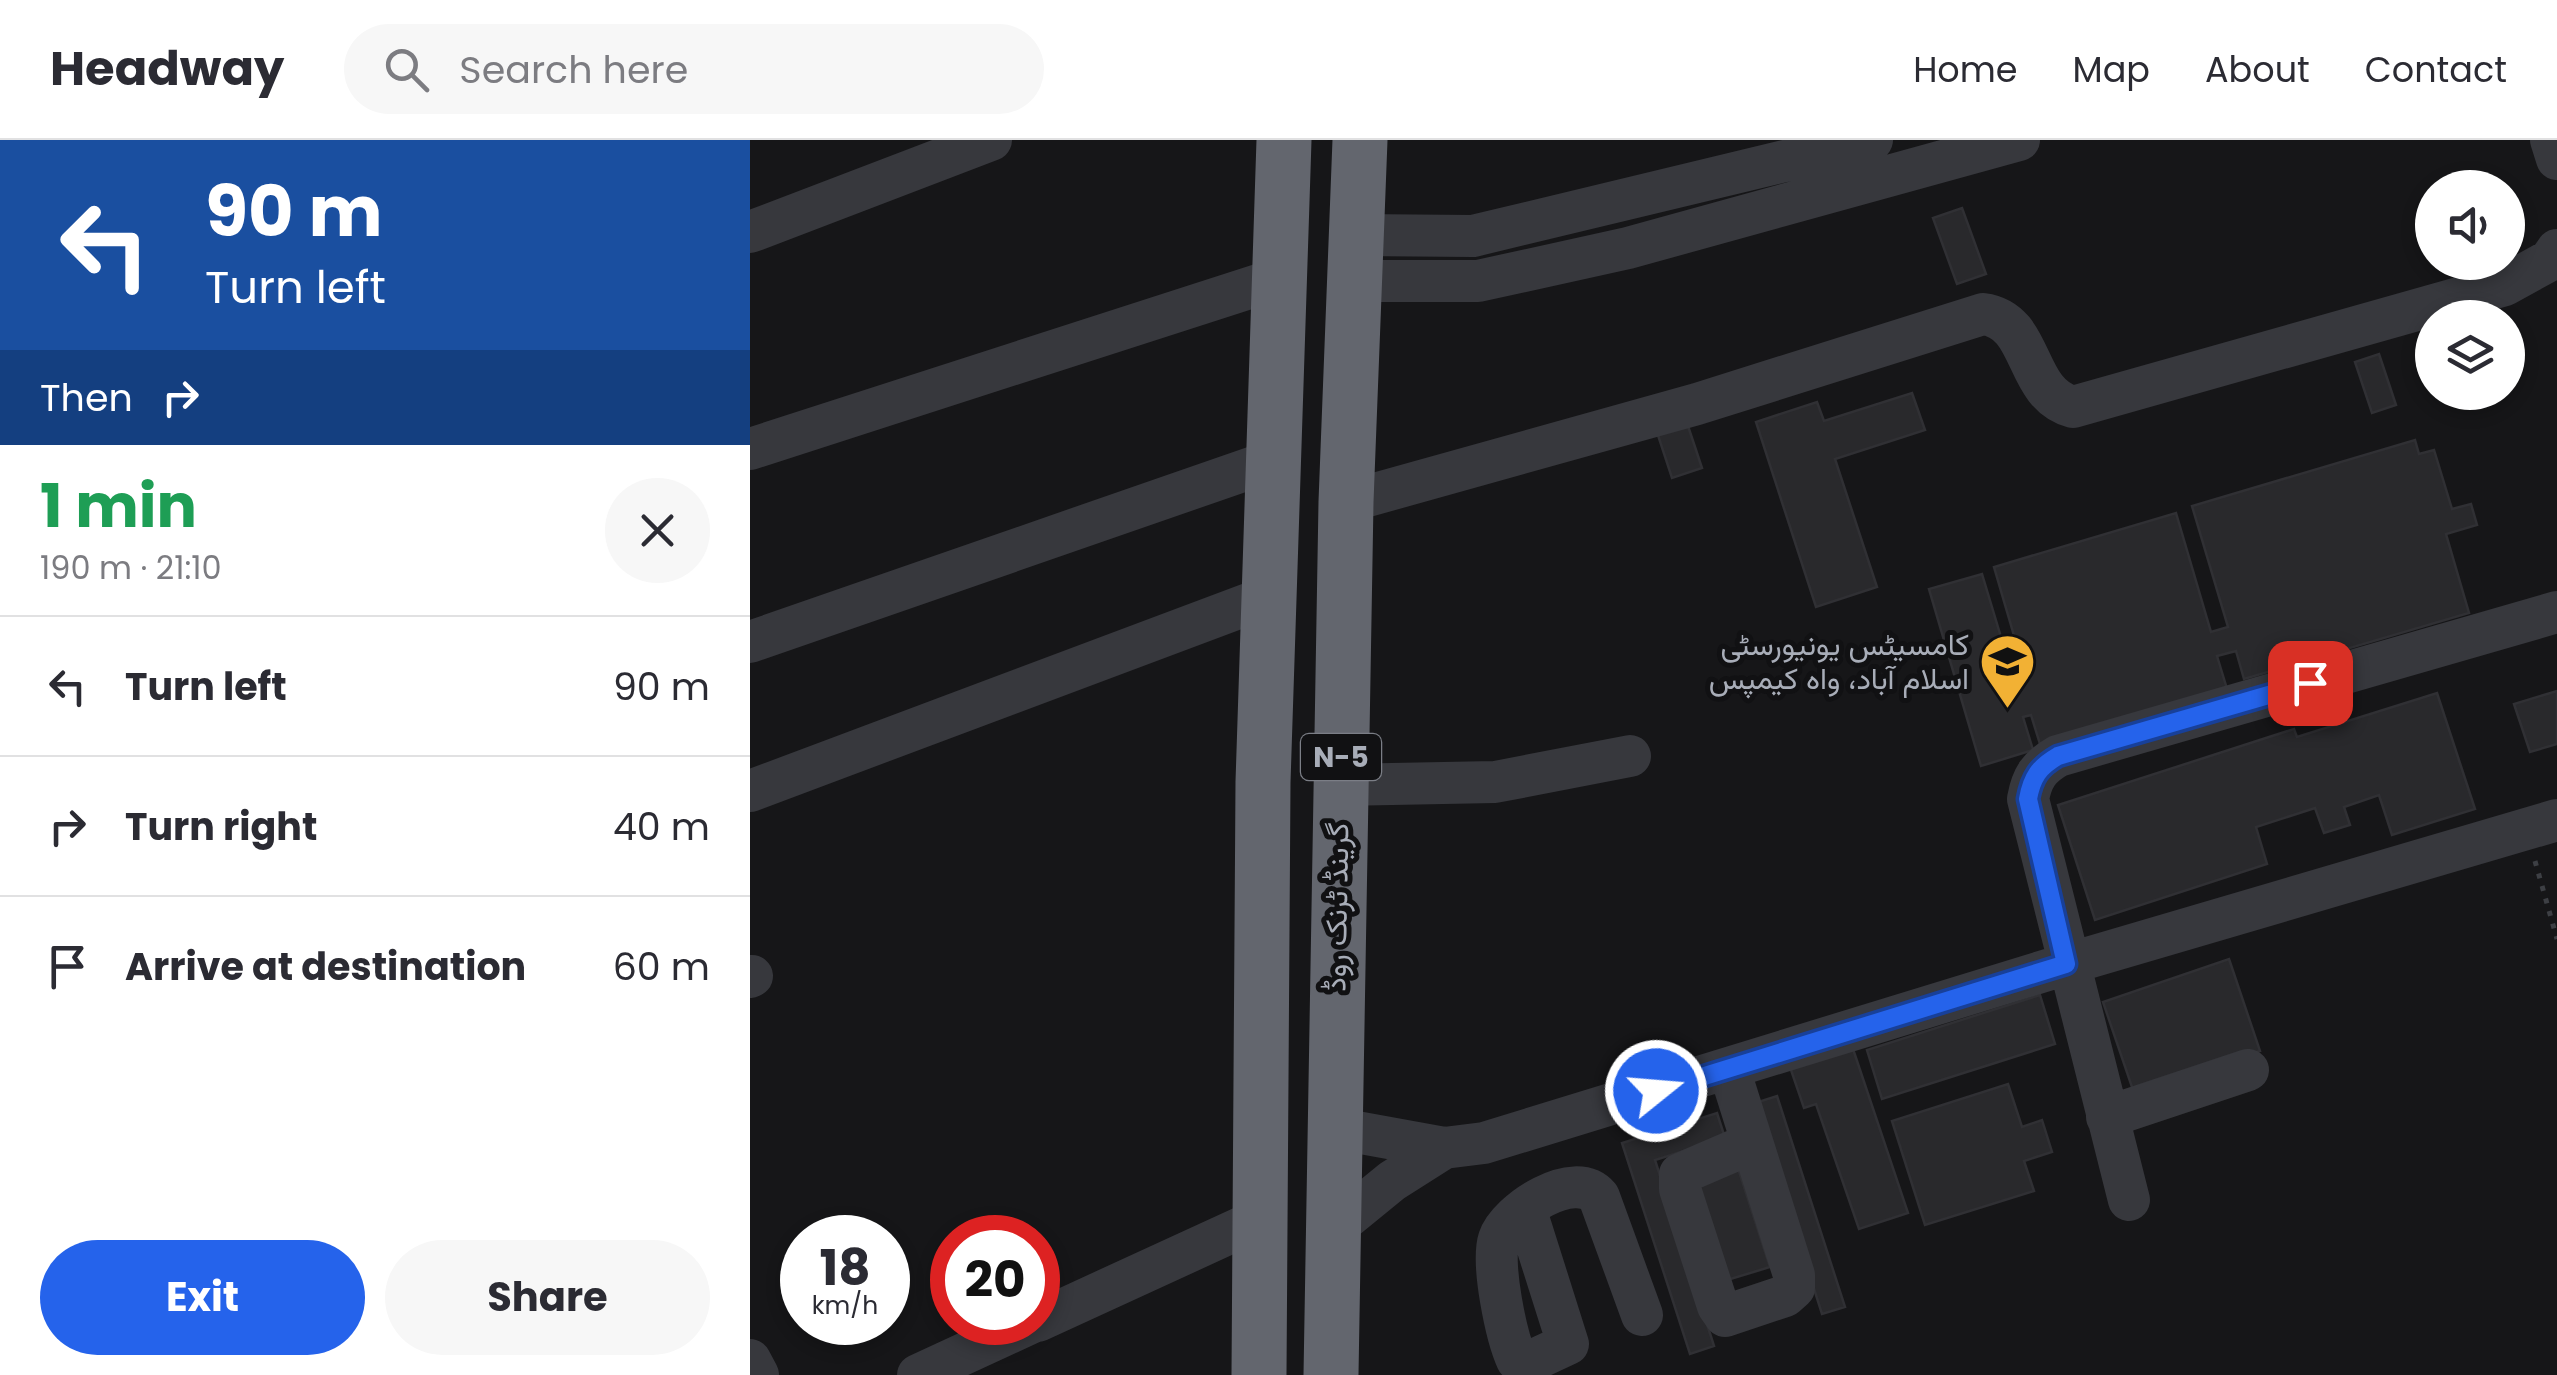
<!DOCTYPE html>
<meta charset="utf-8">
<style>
:root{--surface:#fff;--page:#f7f7f7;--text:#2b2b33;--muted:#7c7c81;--line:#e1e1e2;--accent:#2563eb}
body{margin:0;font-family:Poppins,Vazirmatn,sans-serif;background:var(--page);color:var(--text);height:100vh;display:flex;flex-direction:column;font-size:38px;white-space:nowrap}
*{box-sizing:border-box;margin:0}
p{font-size:32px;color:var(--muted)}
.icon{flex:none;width:55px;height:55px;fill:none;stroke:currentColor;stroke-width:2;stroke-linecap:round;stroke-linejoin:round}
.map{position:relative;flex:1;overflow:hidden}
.side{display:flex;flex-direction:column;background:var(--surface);width:750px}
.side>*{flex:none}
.top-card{background:#1a4fa0;color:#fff;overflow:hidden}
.fabs{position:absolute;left:1665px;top:30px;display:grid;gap:20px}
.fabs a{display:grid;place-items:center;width:110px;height:110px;border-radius:50%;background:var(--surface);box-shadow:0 5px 15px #0003;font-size:50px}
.speed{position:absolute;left:30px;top:1075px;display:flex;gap:20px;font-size:50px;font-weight:700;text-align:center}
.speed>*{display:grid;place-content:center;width:130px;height:130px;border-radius:50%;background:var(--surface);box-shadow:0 5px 15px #0003;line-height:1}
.speed small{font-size:25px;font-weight:400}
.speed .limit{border:15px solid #d22;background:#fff;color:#111}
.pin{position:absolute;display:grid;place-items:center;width:85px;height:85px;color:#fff;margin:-42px;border-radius:20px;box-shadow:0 5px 15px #0006}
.me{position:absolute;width:110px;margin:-55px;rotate:73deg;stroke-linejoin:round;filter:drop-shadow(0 0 8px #0008)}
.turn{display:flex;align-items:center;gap:35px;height:210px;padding:0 40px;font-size:45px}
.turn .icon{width:130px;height:130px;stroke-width:2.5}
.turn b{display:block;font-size:70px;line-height:85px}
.then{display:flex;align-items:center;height:95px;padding:0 40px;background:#0003;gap:20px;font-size:38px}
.round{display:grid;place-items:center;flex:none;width:105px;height:105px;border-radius:52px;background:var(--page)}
.summary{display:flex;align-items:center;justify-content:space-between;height:170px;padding:0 40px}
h1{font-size:60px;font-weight:700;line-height:75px;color:#1e9e55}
.action{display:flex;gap:20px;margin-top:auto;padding:20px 40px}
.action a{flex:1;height:115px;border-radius:60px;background:var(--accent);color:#fff;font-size:40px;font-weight:700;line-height:115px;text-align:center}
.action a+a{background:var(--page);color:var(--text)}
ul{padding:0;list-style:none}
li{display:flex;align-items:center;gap:30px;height:140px;padding:0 40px;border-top:2px solid var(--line)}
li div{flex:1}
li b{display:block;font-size:38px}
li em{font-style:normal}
header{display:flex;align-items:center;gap:60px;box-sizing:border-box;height:140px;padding:0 50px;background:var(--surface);border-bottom:2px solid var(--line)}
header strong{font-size:48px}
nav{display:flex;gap:55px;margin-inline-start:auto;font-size:35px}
.search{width:700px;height:90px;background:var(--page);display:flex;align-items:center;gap:25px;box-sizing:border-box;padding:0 35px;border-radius:55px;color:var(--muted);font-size:38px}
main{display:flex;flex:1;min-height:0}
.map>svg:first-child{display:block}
</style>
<header>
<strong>Headway</strong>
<div class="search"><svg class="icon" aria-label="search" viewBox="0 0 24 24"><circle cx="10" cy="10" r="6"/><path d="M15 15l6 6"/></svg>Search here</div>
<nav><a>Home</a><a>Map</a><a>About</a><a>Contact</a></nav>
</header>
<main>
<section class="side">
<div class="top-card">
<div class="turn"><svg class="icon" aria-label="left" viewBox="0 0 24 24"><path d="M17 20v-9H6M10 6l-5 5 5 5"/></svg><div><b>90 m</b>Turn left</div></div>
<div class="then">Then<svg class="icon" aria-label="right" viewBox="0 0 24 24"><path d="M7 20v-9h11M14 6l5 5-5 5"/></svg></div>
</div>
<div class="summary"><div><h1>1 min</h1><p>190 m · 21:10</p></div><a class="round"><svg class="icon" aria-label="close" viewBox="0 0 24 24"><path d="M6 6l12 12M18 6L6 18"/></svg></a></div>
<ul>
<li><svg class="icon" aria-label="left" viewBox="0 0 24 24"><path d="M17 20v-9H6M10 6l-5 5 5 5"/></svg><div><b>Turn left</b></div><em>90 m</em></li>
<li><svg class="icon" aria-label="right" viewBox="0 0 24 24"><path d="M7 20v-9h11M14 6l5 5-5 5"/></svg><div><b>Turn right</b></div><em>40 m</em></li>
<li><svg class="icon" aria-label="arrive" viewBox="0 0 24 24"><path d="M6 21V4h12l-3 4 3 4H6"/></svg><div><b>Arrive at destination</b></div><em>60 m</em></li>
</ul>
<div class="action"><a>Exit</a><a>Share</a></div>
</section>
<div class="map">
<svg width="1807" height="1235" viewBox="0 0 1807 1235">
<rect width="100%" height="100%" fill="#161618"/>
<!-- building -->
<path fill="#29292c" stroke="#303034" stroke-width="2.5" d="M1212 68 1236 134 1207 144 1183 78Z
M1629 214 1646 265 1622 273 1605 222Z
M1162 253 1175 290 1085 319 1127 447 1066 467 1006 282 1067 262 1074 281Z
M936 280 952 328 922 338 906 289Z
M1665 300 1669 314 1684 310 1702 369 1721 364 1727 385 1696 394 1719 473 1494 539 1486 511 1467 516 1477 549 1290 604 1281 575 1273 577 1283 610 1231 626 1179 449 1232 434 1260 527 1272 523 1244 427 1426 373 1461 492 1478 487 1442 366Z
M1807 551V604L1780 612 1764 564Z
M1687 553 1725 669 1642 695 1629 655 1594 667 1600 685 1574 693 1565 668 1506 687 1517 724 1345 780 1308 665 1544 589 1547 597Z
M1479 819 1510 911 1384 953 1353 862Z
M1290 855 1305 904 1132 959 1117 910Z
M1102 906 1158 1073 1109 1089 1066 964 1054 968 1040 927Z
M1258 944 1272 987 1292 980 1302 1012 1274 1021 1284 1051 1175 1085 1142 981Z
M1027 956 1095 1167 1072 1174 1005 963Z
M967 973 975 998 905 1020 964 1206 940 1214 872 1003Z
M988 1028 1020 1127 974 1141 942 1043Z"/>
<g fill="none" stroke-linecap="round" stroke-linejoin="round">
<!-- path -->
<path stroke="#3d3f44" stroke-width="5" stroke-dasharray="5 8" stroke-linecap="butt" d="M1785 721 1807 799"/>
<!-- minor -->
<path stroke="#37383d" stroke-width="42" d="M1801 0 1807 19
M0 92 241 0
M606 95 723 96 1122 0
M602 141H728L878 108 1269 0
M0 309 530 138
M596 362 947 264 1233 174C1286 181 1272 253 1323 267L1755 145 1800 120 1807 110
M0 502 524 320
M590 645 745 642 880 616
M0 651 520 456
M0 837 2 836
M979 929 1044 1135V1148L1035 1156 975 1176 968 1166 930 1049V1034L1002 1003
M1357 977 1498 930
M584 988 694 1008 734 1003 1317 824 1807 680
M1379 1060 1278 659C1282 637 1289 627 1308 616L1807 472
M775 1068 818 1204 775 1224 767 1220C756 1196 741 1123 749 1099 758 1071 825 1028 849 1057L892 1175
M582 1090 642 1041 694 1008
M288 1181 510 1079
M0 1220 8 1235
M168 1235 283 1182"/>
<!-- highway -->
<path stroke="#63666e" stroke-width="55" d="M509 1235 513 642 534 0
M581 1235 596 362 610 0"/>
</g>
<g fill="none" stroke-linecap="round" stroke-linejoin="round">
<defs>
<path id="route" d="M906 951 1316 824 1278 659C1282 637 1289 627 1308 616L1560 543"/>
</defs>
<!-- route casing -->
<use href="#route" stroke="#184099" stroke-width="25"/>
<!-- route -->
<use href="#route" stroke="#2563eb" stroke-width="18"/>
</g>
<!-- icons -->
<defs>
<symbol id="university-pin" viewBox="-11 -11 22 30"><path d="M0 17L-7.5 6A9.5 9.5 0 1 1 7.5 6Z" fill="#f2b134" stroke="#111113"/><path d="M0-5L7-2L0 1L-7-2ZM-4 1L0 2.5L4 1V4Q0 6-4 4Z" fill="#111"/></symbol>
</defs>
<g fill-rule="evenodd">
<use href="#university-pin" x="1226" y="490" width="63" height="86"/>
</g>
<g text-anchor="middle" stroke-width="10" stroke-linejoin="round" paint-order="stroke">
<!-- shield labels -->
<rect fill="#111113" stroke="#7b7e86" stroke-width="2.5" x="551" y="594" width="80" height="46" rx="8"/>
<g font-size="28" font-weight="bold" fill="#a8adb8">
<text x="591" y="627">N-5</text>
</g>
<!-- poi labels -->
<g font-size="30" fill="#a8adb8" stroke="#111113" text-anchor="end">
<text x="1219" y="515">کامسیٹس یونیورسٹی<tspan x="1219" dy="34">اسلام آباد، واہ کیمپس</tspan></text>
</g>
<!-- street labels -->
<g font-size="30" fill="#a8adb8" stroke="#111113">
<text transform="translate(587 767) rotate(-89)" y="10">گرینڈ ٹرنک روڈ</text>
</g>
</g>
</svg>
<div class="fabs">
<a><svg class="icon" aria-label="sound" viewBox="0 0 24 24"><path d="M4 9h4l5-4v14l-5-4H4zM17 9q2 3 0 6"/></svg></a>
<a><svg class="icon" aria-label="layers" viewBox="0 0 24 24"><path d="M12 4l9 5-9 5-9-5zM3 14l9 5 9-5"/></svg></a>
</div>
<div class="speed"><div>18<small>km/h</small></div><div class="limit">20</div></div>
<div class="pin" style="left:1560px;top:543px;background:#d93025"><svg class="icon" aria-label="arrive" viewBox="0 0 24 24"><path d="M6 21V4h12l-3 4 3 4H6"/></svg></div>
<svg class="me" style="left:906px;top:951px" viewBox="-20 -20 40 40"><circle r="17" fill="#2563eb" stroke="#fff" stroke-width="3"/><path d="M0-11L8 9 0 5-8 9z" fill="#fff"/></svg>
</div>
</main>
